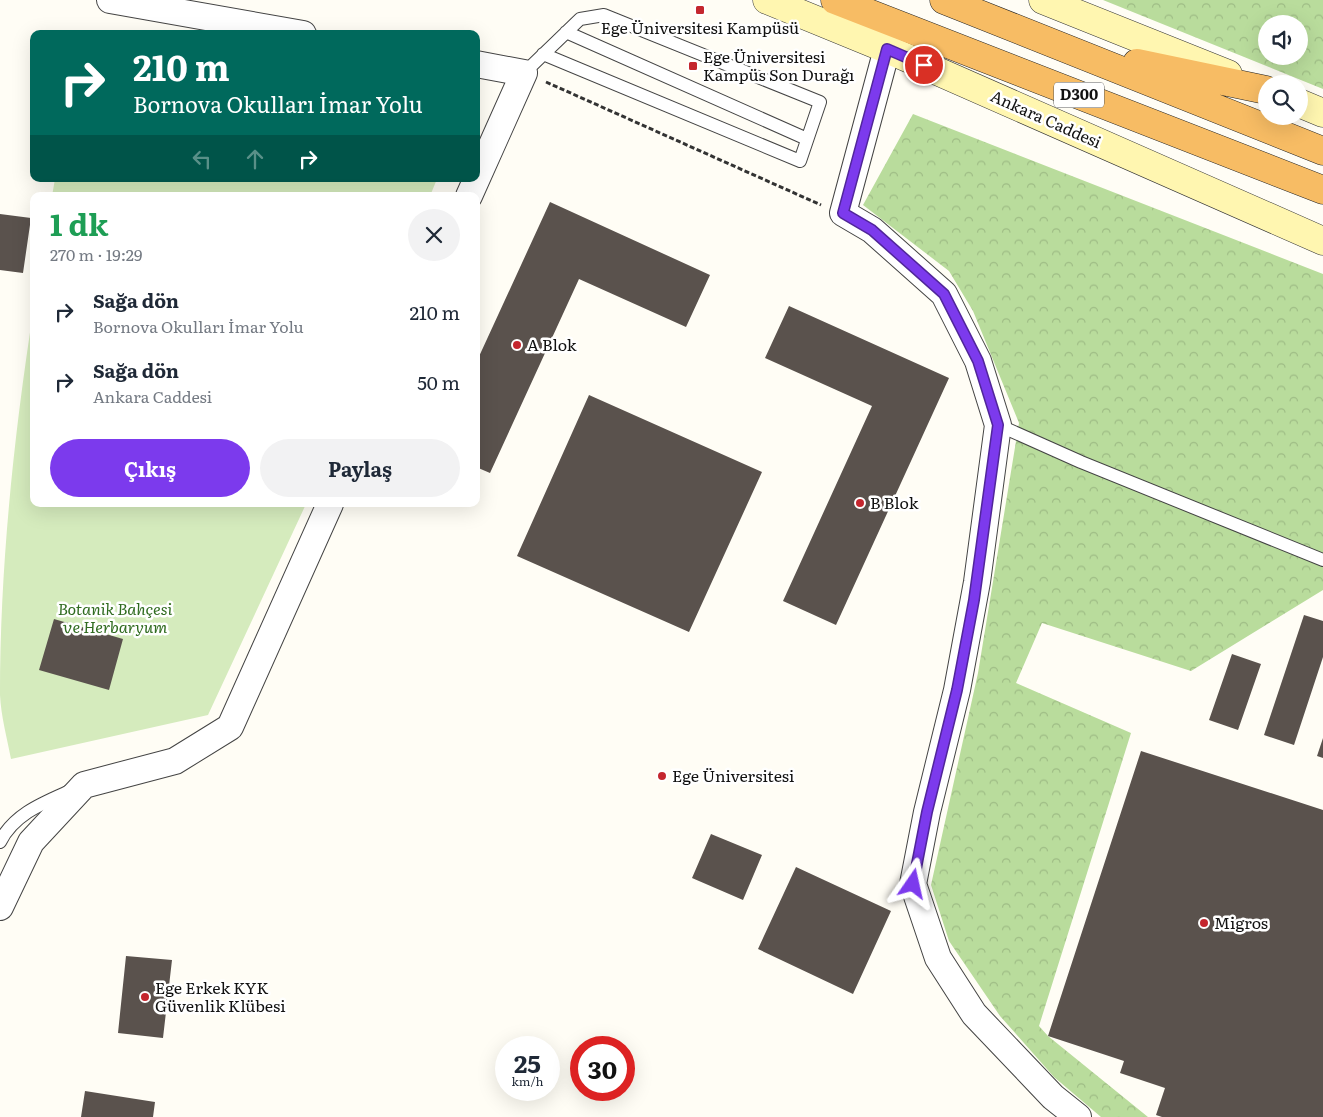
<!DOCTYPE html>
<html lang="tr">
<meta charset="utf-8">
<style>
:root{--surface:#fff;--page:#f2f2f3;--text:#1f2937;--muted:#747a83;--accent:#7c3aed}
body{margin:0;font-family:Literata,serif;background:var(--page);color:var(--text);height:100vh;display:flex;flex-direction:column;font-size:19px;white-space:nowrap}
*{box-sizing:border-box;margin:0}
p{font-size:16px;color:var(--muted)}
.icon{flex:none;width:28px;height:28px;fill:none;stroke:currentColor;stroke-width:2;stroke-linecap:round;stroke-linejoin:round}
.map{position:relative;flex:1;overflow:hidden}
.drawer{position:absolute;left:30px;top:192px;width:450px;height:315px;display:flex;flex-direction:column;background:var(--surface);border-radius:10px;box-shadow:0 5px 20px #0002}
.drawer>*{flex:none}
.guide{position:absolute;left:30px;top:30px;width:450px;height:152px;border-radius:10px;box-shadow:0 5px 20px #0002;background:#00695c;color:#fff;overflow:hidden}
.controls{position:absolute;left:1258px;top:15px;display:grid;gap:10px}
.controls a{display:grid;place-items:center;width:50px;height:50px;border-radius:50%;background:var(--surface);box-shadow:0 5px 20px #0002;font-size:25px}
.speed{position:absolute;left:495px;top:1036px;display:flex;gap:10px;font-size:25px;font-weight:700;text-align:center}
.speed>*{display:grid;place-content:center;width:65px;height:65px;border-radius:50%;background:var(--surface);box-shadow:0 5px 20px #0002;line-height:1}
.speed small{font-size:12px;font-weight:400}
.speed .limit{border:8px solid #d22;background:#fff;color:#111}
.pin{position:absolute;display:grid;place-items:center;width:42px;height:42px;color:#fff;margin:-21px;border:2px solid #fff;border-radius:50%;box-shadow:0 1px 5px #0007}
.me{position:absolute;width:55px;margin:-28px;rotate:11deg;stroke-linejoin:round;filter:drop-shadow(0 0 4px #0008)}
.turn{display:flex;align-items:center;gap:18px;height:105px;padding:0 20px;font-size:22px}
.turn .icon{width:65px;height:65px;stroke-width:2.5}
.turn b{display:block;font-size:35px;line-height:42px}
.lanes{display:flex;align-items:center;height:48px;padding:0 20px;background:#0003;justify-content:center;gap:25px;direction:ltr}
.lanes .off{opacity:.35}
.round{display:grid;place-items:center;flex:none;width:52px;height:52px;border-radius:26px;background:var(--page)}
.summary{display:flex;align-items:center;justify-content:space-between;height:85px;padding:0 20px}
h1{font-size:30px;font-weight:700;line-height:38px;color:#1e9e55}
.cta{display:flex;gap:10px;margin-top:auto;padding:10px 20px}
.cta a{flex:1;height:58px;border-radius:30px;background:var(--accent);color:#fff;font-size:20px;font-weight:700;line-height:58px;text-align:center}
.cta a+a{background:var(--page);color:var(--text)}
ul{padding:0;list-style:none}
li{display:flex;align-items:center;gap:15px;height:70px;padding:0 20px}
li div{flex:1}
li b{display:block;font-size:19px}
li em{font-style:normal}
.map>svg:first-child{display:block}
</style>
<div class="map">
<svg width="1323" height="1117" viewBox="0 0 1323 1117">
<defs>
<pattern id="forest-crowns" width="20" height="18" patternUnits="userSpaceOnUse" patternTransform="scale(1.25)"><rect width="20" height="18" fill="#b9dc9c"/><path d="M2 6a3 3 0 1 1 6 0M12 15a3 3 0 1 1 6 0" fill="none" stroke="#9ebc85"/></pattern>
</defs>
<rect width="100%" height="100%" fill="#fffdf5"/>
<!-- forest -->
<path fill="url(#forest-crowns)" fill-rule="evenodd" d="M1103 0H1323V89ZM1266 24H1299V56H1266Z
M913 114 1323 274V590L1191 671 1042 623 1016 683 1131 733 1039 1026 1048 1036 1148 1117H1101L1054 1077 1000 1016 949 941 931 885 978 673 1019 423 973 311 949 271 863 205Z"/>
<!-- park -->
<path fill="#d5ebbd" d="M55 179H437L430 196H52Z
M34 306V504H306L208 715 11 759C7 738 1 716 0 695 0 565 14 435 34 306Z"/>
<!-- building -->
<path fill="#5a524d" d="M550 202 710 275 686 327 579 279 490 473 476 467V363Z
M0 214 31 218 23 273 0 270Z
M789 306 949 378 836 625 783 601 872 406 765 358Z
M589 395 762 472 689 632 517 556Z
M1304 615 1323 621V657L1294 745 1264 735Z
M54 619 123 639 109 690 39 670Z
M1232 654 1261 664 1238 730 1209 720Z
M1323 738V758L1317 756Z
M1141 751 1323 810V1117H1162L1156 1115 1165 1088 1120 1073 1124 1061 1048 1036Z
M711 834 762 855 743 900 692 878Z
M796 867 891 911 853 994 758 949Z
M126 956 172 960 163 1038 118 1033Z
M85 1091 155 1102 153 1117H81Z"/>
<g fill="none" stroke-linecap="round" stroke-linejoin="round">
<defs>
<path id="service" d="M566 32 807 139
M524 73 580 19 604 15 820 102 800 161 543 54
M998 425 1081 462 1323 560
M0 842C14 814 43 803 70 791"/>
<path id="minor" d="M110 0 303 34
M887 49 843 213 872 230 944 294 978 361 998 425 977 582 957 690 927 812 913 884 938 958 974 1014 1053 1097 1078 1117
M469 196 524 73 476 64
M0 907 31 842 84 785 175 761 230 727 330 504"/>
<path id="secondary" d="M767 0 887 49 1323 241
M1043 0 1228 74
M1299 103 1323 113"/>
<path id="trunk" d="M835 0 1323 190
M944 0 1323 151
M1137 63 1266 90"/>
</defs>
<!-- service casing -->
<use href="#service" stroke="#444" stroke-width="14"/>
<!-- minor casing -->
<use href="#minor" stroke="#444" stroke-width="28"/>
<!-- secondary casing -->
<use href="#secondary" stroke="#333" stroke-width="29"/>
<!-- trunk casing -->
<use href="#trunk" stroke="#222" stroke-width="29"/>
<!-- path -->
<path stroke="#333" stroke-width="3" stroke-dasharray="5 2.5" stroke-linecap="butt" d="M546 82 821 205"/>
<!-- service -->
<use href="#service" stroke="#fff" stroke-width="12"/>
<!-- minor -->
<use href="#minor" stroke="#fff" stroke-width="26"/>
<!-- secondary -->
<use href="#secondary" stroke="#fff6b0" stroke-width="28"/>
<!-- trunk -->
<use href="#trunk" stroke="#f7bc64" stroke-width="28"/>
</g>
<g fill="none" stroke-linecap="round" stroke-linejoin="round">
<defs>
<path id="route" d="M913 884 927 812 957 690 974 600 998 425 978 361 944 294 872 230 843 213 887 49 924 65"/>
</defs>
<!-- route casing -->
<use href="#route" stroke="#51269a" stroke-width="12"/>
<!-- route -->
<use href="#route" stroke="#7c3aed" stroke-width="9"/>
</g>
<!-- markers -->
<g fill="#c4262e" stroke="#fff" stroke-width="2">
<rect x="695" y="5" width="10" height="10" rx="2.5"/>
<rect x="688" y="61" width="10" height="10" rx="2.5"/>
<circle cx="517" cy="345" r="5"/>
<circle cx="860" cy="503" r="5"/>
<circle cx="662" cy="776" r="5"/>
<circle cx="1204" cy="923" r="5"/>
<circle cx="145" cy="997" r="5"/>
</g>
<g text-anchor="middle" stroke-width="5" stroke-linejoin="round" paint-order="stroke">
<!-- shield labels -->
<rect fill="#fff" stroke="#585858" stroke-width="1" x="1054" y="82.5" width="50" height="25" rx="4"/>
<g font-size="15" font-weight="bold" fill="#111">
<text x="1079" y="100">D300</text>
</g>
<!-- poi labels -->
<g font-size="16" fill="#111" stroke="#fff" text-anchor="start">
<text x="700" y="34" text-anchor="middle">Ege Üniversitesi Kampüsü</text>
<text x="703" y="63">Ege Üniversitesi<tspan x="703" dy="18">Kampüs Son Durağı</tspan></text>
<text x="527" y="351">A Blok</text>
<text x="870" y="509">B Blok</text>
<text x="672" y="782">Ege Üniversitesi</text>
<text x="1214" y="929">Migros</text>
<text x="155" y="994">Ege Erkek KYK<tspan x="155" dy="18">Güvenlik Klübesi</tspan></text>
</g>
<!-- street labels -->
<g font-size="16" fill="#111" stroke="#fff">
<text transform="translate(1046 119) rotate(24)" y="6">Ankara Caddesi</text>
</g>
<!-- park labels -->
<g font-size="16" font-style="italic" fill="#2f6b1f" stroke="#fff">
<text x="115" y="615">Botanik Bahçesi<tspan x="115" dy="18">ve Herbaryum</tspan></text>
</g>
</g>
</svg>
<div class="controls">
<a><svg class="icon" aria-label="sound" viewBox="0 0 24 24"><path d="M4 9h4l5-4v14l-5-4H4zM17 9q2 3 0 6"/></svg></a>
<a><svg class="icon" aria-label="search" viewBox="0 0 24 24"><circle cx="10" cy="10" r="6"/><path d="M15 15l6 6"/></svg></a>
</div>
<div class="speed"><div>25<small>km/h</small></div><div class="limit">30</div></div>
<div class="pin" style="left:924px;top:65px;background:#d93025"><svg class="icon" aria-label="arrive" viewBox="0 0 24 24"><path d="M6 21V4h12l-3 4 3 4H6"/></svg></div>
<svg class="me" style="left:913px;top:884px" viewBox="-20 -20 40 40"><path d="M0-17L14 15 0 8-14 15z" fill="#7c3aed" stroke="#fff" stroke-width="4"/></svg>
<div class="guide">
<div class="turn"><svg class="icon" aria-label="right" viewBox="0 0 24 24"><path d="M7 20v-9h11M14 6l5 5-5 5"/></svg><div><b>210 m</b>Bornova Okulları İmar Yolu</div></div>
<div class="lanes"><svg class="icon off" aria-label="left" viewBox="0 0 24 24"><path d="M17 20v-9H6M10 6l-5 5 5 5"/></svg><svg class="icon off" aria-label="ahead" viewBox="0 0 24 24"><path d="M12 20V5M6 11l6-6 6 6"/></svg><svg class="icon" aria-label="right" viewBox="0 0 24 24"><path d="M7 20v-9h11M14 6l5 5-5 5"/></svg></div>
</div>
<section class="drawer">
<div class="summary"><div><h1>1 dk</h1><p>270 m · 19:29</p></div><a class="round"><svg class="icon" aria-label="close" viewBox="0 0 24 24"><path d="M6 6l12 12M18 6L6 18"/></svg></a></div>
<ul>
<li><svg class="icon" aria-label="right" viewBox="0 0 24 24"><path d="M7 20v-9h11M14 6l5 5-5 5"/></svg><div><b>Sağa dön</b><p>Bornova Okulları İmar Yolu</p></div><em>210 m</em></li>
<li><svg class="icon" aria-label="right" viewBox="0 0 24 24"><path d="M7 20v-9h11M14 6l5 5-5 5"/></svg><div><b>Sağa dön</b><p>Ankara Caddesi</p></div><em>50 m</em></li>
</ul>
<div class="cta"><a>Çıkış</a><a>Paylaş</a></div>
</section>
</div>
